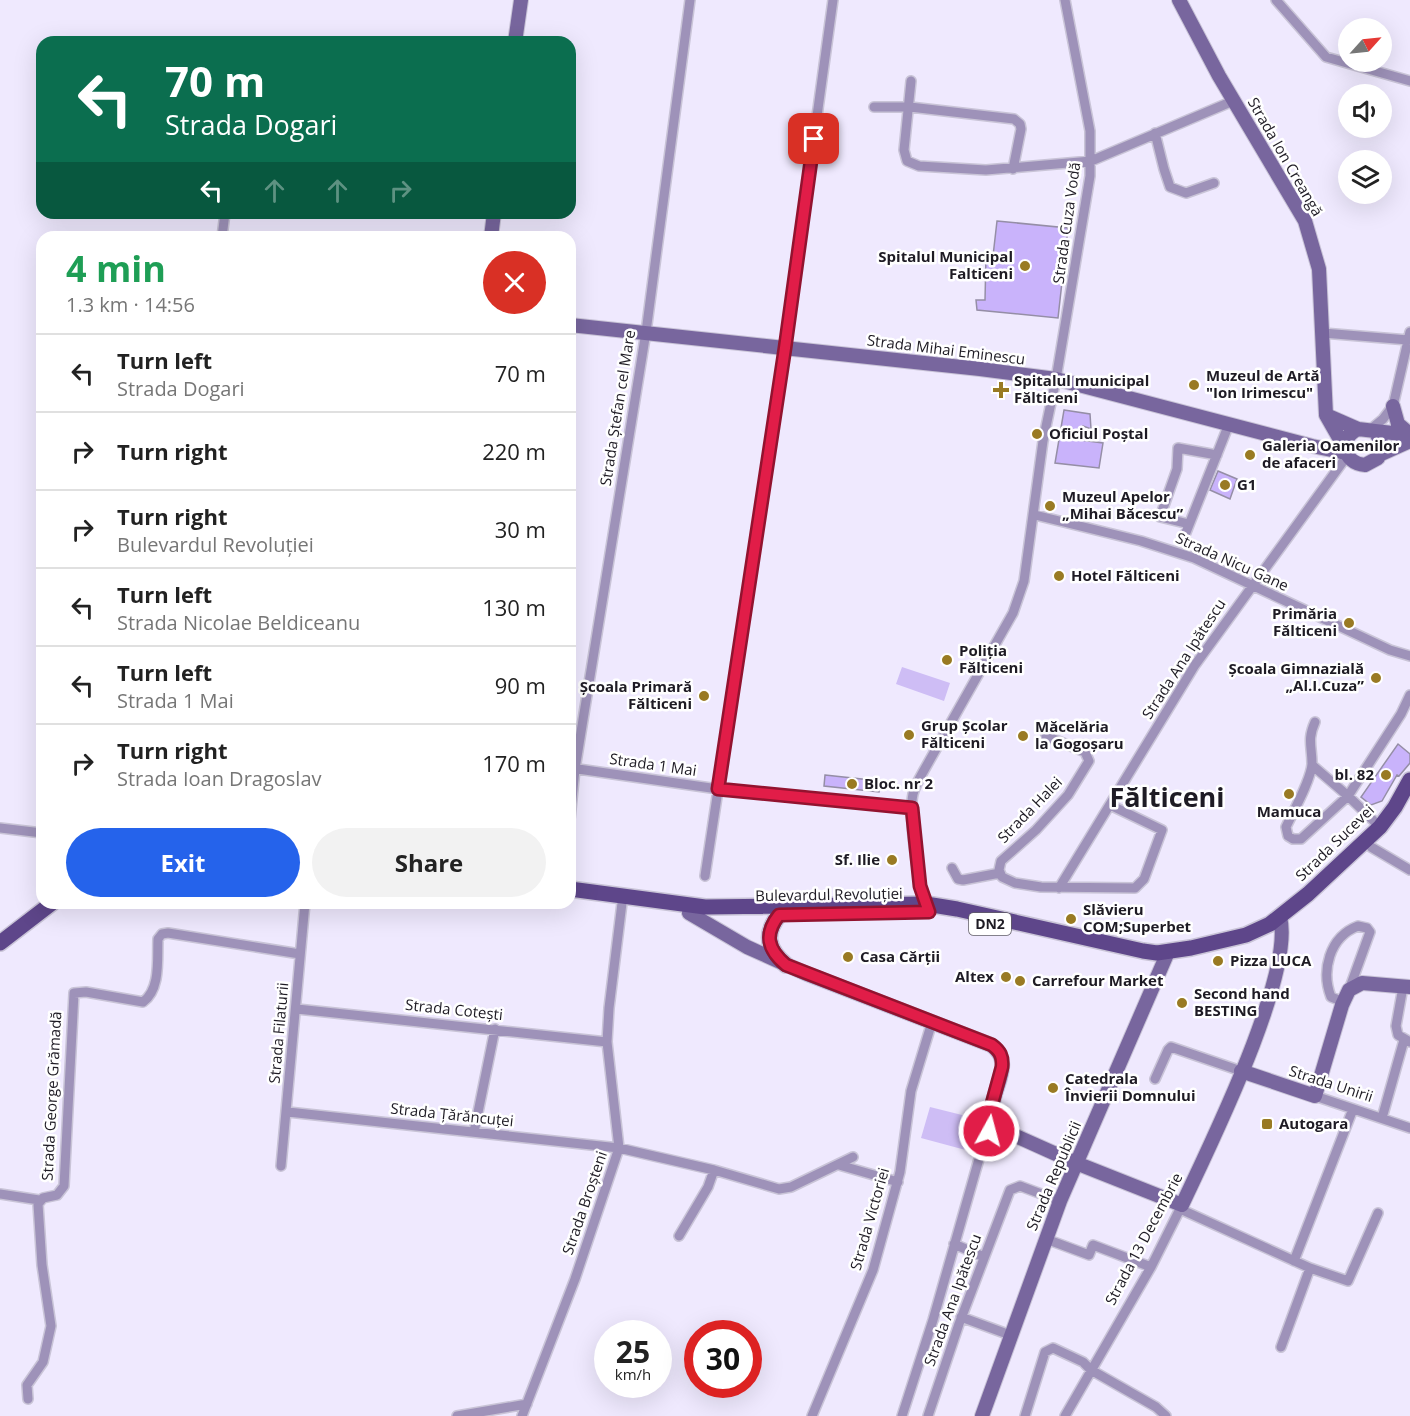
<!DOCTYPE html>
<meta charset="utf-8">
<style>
:root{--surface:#fff;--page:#f2f2f2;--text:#222;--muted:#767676;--line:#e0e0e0;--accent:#2563eb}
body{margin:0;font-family:"Open Sans",sans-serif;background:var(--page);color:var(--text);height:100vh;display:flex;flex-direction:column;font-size:22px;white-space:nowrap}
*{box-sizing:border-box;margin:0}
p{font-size:20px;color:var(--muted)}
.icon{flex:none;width:33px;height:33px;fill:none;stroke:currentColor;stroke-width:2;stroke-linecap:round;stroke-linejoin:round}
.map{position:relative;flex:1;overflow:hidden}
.sheet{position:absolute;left:36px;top:231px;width:540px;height:678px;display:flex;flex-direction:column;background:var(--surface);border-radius:18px;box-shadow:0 6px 24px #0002}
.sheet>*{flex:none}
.top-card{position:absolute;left:36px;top:36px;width:540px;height:183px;border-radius:18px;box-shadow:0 6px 24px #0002;background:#0b6e4f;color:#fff;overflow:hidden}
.needle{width:39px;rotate:63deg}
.tools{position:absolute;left:1338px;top:18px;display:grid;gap:12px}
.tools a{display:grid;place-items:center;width:54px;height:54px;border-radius:50%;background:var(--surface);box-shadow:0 6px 24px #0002;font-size:30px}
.speed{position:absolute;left:594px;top:1320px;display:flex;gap:12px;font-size:30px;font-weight:700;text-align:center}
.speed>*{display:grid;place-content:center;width:78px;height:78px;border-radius:50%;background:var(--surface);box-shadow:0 6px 24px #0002;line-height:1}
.speed small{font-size:15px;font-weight:400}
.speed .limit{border:9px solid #d22;background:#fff;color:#111}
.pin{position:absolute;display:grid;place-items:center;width:51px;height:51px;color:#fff;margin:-26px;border-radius:12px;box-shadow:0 3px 9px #0006}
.me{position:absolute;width:66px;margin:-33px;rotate:7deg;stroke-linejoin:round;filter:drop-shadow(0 0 4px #0008)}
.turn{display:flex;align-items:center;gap:21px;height:126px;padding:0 30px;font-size:27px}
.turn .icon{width:78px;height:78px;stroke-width:2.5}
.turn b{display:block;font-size:42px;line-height:51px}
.lanes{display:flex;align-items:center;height:57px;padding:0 30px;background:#0003;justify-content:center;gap:30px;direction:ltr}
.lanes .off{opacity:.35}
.round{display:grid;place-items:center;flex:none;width:63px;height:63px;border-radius:32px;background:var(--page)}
.summary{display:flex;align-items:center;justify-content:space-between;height:102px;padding:0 30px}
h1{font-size:36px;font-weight:700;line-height:45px;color:#1e9e55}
.action{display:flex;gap:12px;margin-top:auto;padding:12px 30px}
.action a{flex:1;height:69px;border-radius:36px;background:var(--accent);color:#fff;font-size:24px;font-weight:700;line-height:69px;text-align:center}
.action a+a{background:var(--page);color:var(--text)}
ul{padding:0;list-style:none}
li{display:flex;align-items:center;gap:18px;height:78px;padding:0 30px;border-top:2px solid var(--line)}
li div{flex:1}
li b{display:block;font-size:22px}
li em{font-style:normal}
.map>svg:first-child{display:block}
</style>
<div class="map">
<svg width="1410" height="1416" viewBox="0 0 1410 1416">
<rect width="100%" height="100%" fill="#efe9fe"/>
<!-- green -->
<path fill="#cebdf5" d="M902 667 950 683 944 701 896 684Z
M930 1107 982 1120 973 1152 921 1138Z"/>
<!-- building -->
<path fill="#c9b3fb" stroke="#958ea6" stroke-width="1.5" d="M997 221 1068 228 1058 318 977 310 976 300H985L986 256H993Z
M1064 410 1090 414 1091 429 1083 426 1081 440 1103 443 1099 468 1055 463Z
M1218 471 1237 479 1230 499 1210 490Z
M1398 744 1410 754V763L1399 776 1397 775 1382 801 1371 805 1361 797Z
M825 775 880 781 879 792 824 786Z"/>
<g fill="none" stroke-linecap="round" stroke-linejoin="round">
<defs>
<path id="street" d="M1276 0 1326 57 1410 81
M911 81 904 150 907 161 919 166 986 170 1091 161 1233 101
M874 107H910L1014 119 1020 124 1021 129 1013 169
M1155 133 1164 169 1170 187 1186 193 1214 183
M222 237 225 213
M1323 333 1408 340
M1371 429 1383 419 1393 406 1410 332
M1035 515 1141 541 1194 558 1390 650 1410 656
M1189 524 1160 517 1177 469 1178 448 1217 455
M1183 540 1229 424
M1315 722C1307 740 1312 746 1312 764 1311 780 1293 812 1286 827L1288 836 1293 839H1301L1348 796 1401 714 1410 695
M1046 736 1085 752 1089 761 1068 795 1036 830 1001 861 999 870 1002 877 1015 883 1041 887 1135 888 1144 879 1162 830 1110 805
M1312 765 1348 796 1380 827
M571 768 718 789 912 808
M570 819 575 769 646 332 690 0
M0 828 42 833
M1371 847 1410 870
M952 868 958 879 963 880 1000 873
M705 876 785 348 833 0
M1059 888 1195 665 1347 456
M927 908C918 884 908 819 913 794 915 787 919 779 923 772L1013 613 1024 581 1043 441 1056 379 1090 176V131L1065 0
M1403 987 1396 1026 1398 1035 1410 1042
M1344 1002 1331 997C1321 971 1329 937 1358 926L1367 928 1370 932 1349 990
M297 1009 607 1042
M1155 1079 1168 1050 1171 1047 1241 1071
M1315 1096 1410 1128
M288 1112 619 1148 714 1170 779 1189 791 1187 853 1157
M1382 1118 1404 1040
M474 1132 495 1029
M839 1165 898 1182
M281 1166 305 903
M0 1194 39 1200
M1180 1209 1310 1268 1348 1281 1378 1213
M679 1236 708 1187 714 1170
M1046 1239 1089 1255 1093 1245 1151 1267
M954 1244 984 1257
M1294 1261 1353 1109
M961 1317 1010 1335
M1281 1347 1310 1268
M28 1399 27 1385 43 1362 51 1326 42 1265 38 1204 43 1198 57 1195 64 1186 74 993 86 992 143 1002C161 989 157 959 158 939L162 934 168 933 300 954
M457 1416 527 1404
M522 1416 575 1279 619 1148 607 1042 609 1008 623 895
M812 1416 873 1270 900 1172 911 1091 932 1022
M902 1416 933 1320 983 1145 994 1123
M928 1416 959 1324 1010 1190 1020 1186 1060 1201
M1025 1416 1045 1352 1053 1348 1083 1362 1091 1370 1156 1407 1166 1416
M1065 1416 1151 1267 1182 1205"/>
<path id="secondary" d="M1179 0 1219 76 1305 221 1319 269 1326 415 1338 436 1346 440
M515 42 521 0
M491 237 494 213
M570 325 980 369 1056 379 1312 446 1346 453
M1393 406 1398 424 1410 434
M1326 415 1358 429
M1376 433 1382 444 1378 458 1365 465C1343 464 1338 438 1358 429L1410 435
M1381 454 1410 441
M689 913 747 947 807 974 991 1045C1022 1067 977 1100 998 1128L1076 1163 1182 1205C1209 1147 1295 974 1280 917
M1241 1071 1315 1096 1342 1005 1349 990 1362 983 1410 987
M982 1416 1060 1201 1168 952"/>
<path id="primary" d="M570 889 705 907 926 904 957 909 1143 951 1157 953 1191 948 1246 935 1270 924 1308 894 1380 827 1395 807 1410 780
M779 915C764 934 767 949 786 965
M0 943 52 903"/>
</defs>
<!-- street casing -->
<use href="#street" stroke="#c9c4d7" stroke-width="12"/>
<!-- secondary casing -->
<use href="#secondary" stroke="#c9c4d7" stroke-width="16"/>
<!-- primary casing -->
<use href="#primary" stroke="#c9c4d7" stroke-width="18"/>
<!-- street -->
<use href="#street" stroke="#9e92b9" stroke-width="9"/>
<!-- secondary -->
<use href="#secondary" stroke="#78669e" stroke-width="14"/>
<!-- primary -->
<use href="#primary" stroke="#5e468a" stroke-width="15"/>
</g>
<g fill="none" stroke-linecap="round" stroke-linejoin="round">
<defs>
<path id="route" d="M814 139 785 348 718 789 912 808 920 886 929 912 779 915C764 934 767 949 786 965L992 1045C1000 1051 1003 1056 1002 1067L990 1111 994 1123 989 1131"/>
</defs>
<!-- route casing -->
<use href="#route" stroke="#92132f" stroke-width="15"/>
<!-- route -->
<use href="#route" stroke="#e11d48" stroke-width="10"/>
</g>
<!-- markers -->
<g fill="#997a23" stroke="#fff" stroke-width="2">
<circle cx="1025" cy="266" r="6"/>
<circle cx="1194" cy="385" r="6"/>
<path d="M998 381h6v6h6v6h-6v6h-6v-6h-6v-6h6z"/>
<circle cx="1037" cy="434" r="6"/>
<circle cx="1250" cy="455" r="6"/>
<circle cx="1225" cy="485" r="6"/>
<circle cx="1050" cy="506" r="6"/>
<circle cx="1059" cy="576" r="6"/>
<circle cx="1349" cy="623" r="6"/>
<circle cx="947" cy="660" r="6"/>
<circle cx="1376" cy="678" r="6"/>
<circle cx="704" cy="696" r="6"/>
<circle cx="909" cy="735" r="6"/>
<circle cx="1023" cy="736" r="6"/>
<circle cx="1386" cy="775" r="6"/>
<circle cx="852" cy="784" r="6"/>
<circle cx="1289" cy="794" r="6"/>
<circle cx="892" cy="860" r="6"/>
<circle cx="1071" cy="919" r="6"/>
<circle cx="848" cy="957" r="6"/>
<circle cx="1218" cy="961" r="6"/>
<circle cx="1006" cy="977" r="6"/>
<circle cx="1020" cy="981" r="6"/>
<circle cx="1182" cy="1003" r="6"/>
<circle cx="1053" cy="1088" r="6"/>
<rect x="1261" y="1118" width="12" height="12" rx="3"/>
</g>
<g text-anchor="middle" stroke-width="5" stroke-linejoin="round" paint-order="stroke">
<!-- shield labels -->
<rect fill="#fff" stroke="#625f66" stroke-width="1.5" x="969" y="913" width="42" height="22" rx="4.5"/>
<g font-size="14" font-weight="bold" fill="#1e1b24">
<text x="990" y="929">DN2</text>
</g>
<!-- street labels -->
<g font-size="15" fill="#1e1b24" stroke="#fff">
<text transform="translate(1285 157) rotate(60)" y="5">Strada Ion Creangă</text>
<text transform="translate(1067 223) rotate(-82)" y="5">Strada Cuza Vodă</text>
<text transform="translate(946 350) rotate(7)" y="5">Strada Mihai Eminescu</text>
<text transform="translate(618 408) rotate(-81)" y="5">Strada Ștefan cel Mare</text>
<text transform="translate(1232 562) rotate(24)" y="5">Strada Nicu Gane</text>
<text transform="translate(1184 659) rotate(-57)" y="5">Strada Ana Ipătescu</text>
<text transform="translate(653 765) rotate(8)" y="5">Strada 1 Mai</text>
<text transform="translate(1030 810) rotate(-46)" y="5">Strada Halei</text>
<text transform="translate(1335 843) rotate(-44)" y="5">Strada Sucevei</text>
<text transform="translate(829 895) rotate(-1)" y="5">Bulevardul Revoluției</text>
<text transform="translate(454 1010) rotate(6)" y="5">Strada Cotești</text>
<text transform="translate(279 1033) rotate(-85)" y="5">Strada Filaturii</text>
<text transform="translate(1331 1084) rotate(18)" y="5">Strada Unirii</text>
<text transform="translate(52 1096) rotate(-87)" y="5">Strada George Grămadă</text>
<text transform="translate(452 1115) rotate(6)" y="5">Strada Țărăncuței</text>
<text transform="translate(1054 1176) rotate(-67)" y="5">Strada Republicii</text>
<text transform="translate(585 1203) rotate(-71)" y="5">Strada Broșteni</text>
<text transform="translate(870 1219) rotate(-74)" y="5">Strada Victoriei</text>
<text transform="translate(1144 1239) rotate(-62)" y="5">Strada 13 Decembrie</text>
<text transform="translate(953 1300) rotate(-70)" y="5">Strada Ana Ipătescu</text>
</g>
<!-- poi labels -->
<g font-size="15" font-weight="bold" fill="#1e1b24" stroke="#fff" text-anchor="start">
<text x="1013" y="262" text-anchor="end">Spitalul Municipal<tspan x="1013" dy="17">Falticeni</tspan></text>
<text x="1206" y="381">Muzeul de Artă<tspan x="1206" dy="17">"Ion Irimescu"</tspan></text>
<text x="1014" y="386">Spitalul municipal<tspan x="1014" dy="17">Fălticeni</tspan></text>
<text x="1049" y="439">Oficiul Poștal</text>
<text x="1262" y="451">Galeria Oamenilor<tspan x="1262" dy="17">de afaceri</tspan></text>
<text x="1237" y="490">G1</text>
<text x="1062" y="502">Muzeul Apelor<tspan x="1062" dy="17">„Mihai Băcescu”</tspan></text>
<text x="1071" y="581">Hotel Fălticeni</text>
<text x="1337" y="619" text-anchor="end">Primăria<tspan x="1337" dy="17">Fălticeni</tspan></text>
<text x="959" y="656">Poliția<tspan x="959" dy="17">Fălticeni</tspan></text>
<text x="1364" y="674" text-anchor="end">Școala Gimnazială<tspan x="1364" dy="17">„Al.I.Cuza”</tspan></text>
<text x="692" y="692" text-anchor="end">Școala Primară<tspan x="692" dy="17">Fălticeni</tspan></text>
<text x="921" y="731">Grup Școlar<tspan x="921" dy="17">Fălticeni</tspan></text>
<text x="1035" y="732">Măcelăria<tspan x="1035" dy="17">la Gogoșaru</tspan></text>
<text x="1374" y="780" text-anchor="end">bl. 82</text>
<text x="864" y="789">Bloc. nr 2</text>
<text x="1289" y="817" text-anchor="middle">Mamuca</text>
<text x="880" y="865" text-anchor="end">Sf. Ilie</text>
<text x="1083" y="915">Slăvieru<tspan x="1083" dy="17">COM;Superbet</tspan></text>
<text x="860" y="962">Casa Cărții</text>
<text x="1230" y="966">Pizza LUCA</text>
<text x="994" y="982" text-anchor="end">Altex</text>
<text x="1032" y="986">Carrefour Market</text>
<text x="1194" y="999">Second hand<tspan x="1194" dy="17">BESTING</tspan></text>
<text x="1065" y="1084">Catedrala<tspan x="1065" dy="17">Învierii Domnului</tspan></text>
<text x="1279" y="1129">Autogara</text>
</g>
<!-- town labels -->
<g font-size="27" font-weight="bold" fill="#1e1b24" stroke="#fff">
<text x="1167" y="807">Fălticeni</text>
</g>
</g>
</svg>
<div class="tools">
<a><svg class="needle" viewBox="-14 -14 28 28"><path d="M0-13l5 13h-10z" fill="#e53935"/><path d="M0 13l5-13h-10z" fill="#767676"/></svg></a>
<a><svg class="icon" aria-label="sound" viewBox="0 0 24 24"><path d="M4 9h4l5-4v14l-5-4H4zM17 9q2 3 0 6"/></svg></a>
<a><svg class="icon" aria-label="layers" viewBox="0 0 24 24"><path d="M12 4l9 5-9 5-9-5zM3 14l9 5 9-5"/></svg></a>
</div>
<div class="speed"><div>25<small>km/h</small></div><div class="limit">30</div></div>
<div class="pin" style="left:814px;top:139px;background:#d93025"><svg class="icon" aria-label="arrive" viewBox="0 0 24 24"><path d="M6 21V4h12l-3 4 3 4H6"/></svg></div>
<svg class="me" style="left:989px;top:1131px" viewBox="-20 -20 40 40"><circle r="17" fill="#e11d48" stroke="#fff" stroke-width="3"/><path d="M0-11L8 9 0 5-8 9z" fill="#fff"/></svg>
<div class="top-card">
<div class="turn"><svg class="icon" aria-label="left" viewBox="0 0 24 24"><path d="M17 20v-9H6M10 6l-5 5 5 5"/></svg><div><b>70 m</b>Strada Dogari</div></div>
<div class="lanes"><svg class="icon" aria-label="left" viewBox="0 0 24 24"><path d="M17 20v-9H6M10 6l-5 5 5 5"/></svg><svg class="icon off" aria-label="ahead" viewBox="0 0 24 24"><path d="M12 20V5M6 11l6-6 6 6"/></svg><svg class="icon off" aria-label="ahead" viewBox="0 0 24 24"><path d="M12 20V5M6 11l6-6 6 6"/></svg><svg class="icon off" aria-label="right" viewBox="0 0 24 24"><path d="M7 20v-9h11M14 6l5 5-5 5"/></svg></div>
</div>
<section class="sheet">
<div class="summary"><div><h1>4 min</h1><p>1.3 km · 14:56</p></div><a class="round" style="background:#d93025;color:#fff"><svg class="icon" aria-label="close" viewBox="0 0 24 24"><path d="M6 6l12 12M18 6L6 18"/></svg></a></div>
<ul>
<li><svg class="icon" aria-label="left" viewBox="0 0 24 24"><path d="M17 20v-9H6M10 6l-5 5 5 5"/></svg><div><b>Turn left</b><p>Strada Dogari</p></div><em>70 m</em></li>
<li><svg class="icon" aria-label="right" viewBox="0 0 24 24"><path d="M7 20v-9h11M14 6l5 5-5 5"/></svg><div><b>Turn right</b></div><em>220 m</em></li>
<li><svg class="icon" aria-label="right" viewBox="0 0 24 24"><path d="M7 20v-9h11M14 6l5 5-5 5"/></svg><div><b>Turn right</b><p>Bulevardul Revoluției</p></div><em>30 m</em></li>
<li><svg class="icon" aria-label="left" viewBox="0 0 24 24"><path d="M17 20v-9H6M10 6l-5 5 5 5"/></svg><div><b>Turn left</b><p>Strada Nicolae Beldiceanu</p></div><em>130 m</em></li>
<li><svg class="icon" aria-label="left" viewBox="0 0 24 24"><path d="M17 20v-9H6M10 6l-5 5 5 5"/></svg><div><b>Turn left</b><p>Strada 1 Mai</p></div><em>90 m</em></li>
<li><svg class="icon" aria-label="right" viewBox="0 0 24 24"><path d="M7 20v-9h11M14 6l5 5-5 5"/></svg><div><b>Turn right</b><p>Strada Ioan Dragoslav</p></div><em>170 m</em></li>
</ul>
<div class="action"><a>Exit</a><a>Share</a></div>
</section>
</div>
